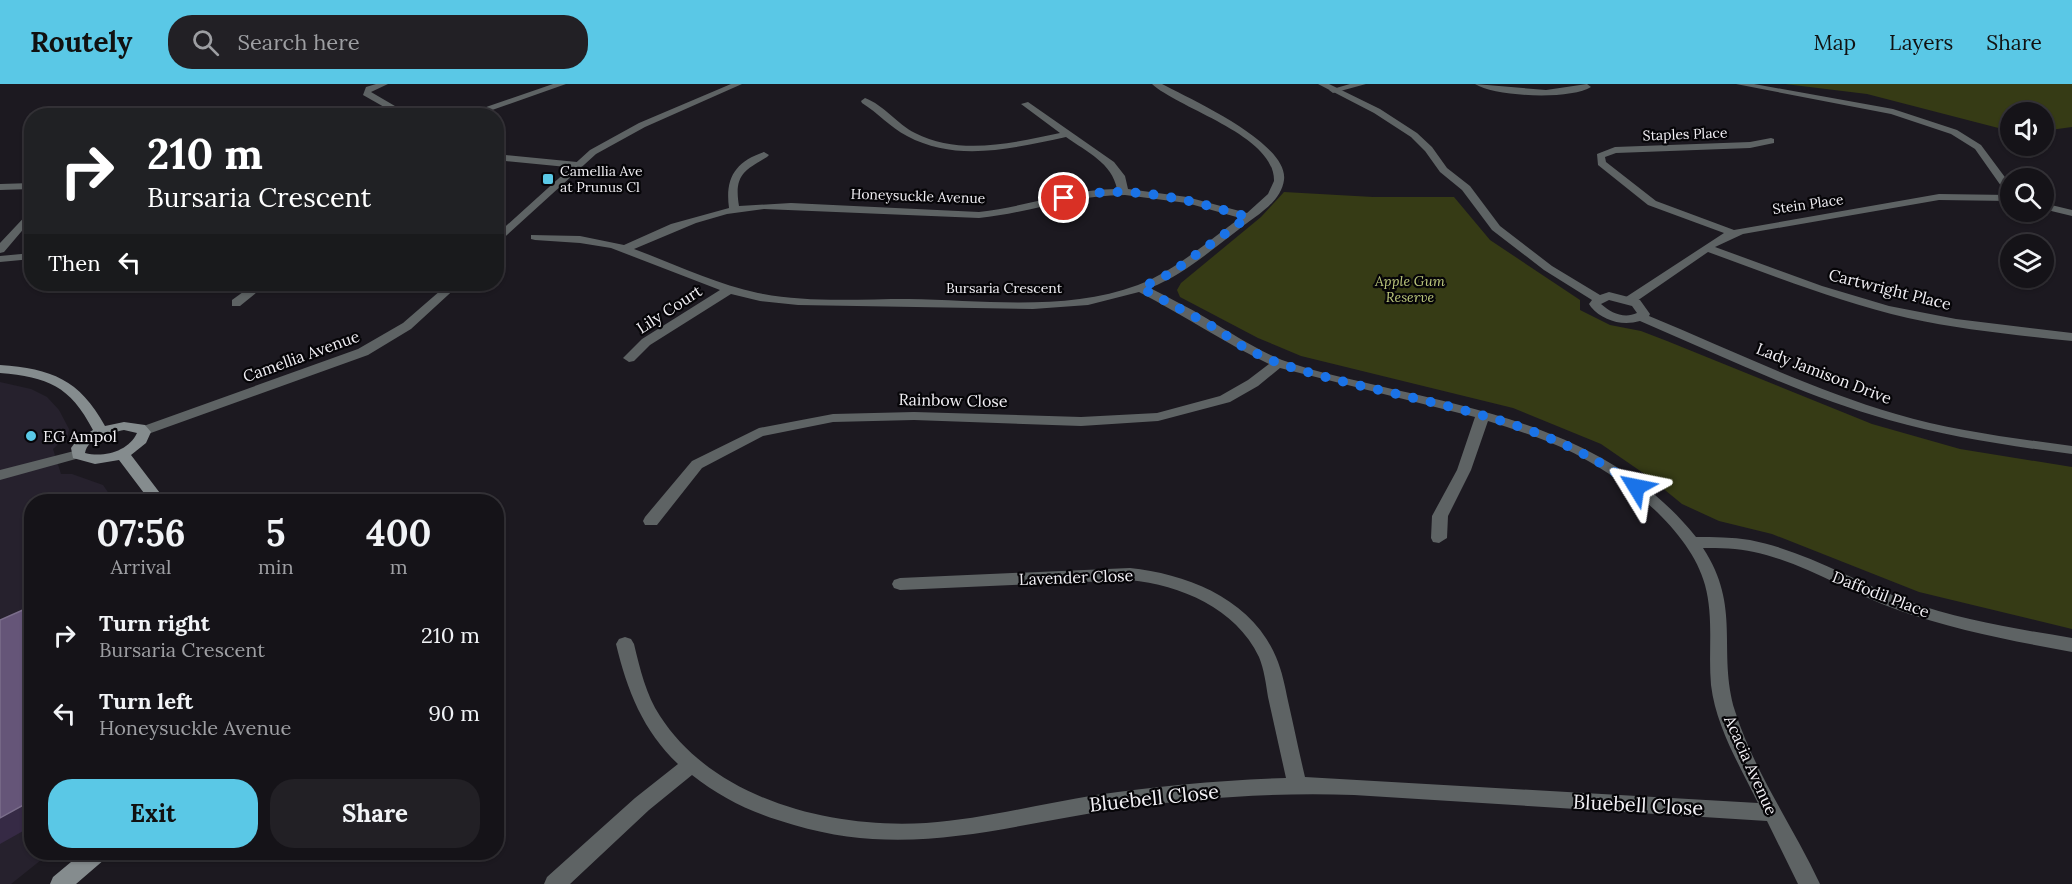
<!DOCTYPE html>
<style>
:root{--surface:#151318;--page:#222025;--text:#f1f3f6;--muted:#9d9ea2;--line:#343237;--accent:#5ac8e6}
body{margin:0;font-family:Lora,serif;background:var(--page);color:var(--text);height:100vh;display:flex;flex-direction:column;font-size:22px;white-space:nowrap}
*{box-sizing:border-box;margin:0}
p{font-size:20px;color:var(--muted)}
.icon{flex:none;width:33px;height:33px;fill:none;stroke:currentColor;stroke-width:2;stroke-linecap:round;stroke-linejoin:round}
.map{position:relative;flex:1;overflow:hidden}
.details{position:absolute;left:24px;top:410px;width:480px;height:366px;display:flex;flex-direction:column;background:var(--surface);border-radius:24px;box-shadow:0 2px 4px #0004,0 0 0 2px var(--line)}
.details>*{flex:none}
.banner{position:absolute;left:24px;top:24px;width:480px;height:183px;border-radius:24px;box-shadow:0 2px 4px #0004,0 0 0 2px var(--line);background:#202124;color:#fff;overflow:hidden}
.controls{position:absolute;left:2000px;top:18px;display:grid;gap:12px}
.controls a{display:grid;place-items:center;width:54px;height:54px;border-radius:50%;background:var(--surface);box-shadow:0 2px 4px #0004,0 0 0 2px var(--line);font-size:30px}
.pin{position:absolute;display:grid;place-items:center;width:51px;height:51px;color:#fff;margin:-26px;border:3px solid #fff;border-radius:50%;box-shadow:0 2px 6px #0007}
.me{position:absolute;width:66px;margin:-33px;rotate:305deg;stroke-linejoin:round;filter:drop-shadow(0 0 4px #0008)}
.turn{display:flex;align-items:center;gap:21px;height:126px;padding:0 24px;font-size:27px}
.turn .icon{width:78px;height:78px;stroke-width:2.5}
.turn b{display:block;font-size:42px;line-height:51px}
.then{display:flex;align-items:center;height:57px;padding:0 24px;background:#0003;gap:12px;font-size:22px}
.eta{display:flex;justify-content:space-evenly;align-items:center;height:102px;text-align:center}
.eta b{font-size:36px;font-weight:700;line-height:42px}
.cta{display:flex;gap:12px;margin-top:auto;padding:12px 24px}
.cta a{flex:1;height:69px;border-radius:24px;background:var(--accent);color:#111;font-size:24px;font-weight:700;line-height:69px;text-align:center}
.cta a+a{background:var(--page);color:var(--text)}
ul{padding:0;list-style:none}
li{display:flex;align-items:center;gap:18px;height:78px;padding:0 24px}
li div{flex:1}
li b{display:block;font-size:22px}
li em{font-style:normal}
header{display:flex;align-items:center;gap:36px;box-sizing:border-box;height:84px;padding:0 30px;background:var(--accent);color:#111}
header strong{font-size:28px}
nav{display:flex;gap:33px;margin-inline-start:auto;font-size:21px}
.search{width:420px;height:54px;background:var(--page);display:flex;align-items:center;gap:15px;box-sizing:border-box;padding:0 21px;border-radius:24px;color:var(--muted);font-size:22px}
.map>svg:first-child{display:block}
</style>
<header>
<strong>Routely</strong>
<div class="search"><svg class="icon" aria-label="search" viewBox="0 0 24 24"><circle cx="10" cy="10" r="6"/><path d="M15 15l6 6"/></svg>Search here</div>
<nav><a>Map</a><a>Layers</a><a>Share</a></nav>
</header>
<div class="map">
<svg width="2072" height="800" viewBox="0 0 2072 800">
<rect width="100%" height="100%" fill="#1c1920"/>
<!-- built -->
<path fill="#26212d" d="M0 298 31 305 47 313 59 326 69 345 68 351 53 365 61 390H72L103 401 114 417H32V768H51L11 800H0Z"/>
<!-- green -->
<path fill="#363b15" d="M1785 0H2072V43L2043 47V28H2010V47L1867 10Z
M1284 108 1373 113H1454L1490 156 1580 216V226L1610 241 1641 247 1667 257 1872 340 1960 365 2072 383V545L1919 508 1772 450 1719 437 1682 420 1649 393 1601 360 1513 324 1301 272 1258 254 1180 213 1177 206 1181 199 1261 133Z"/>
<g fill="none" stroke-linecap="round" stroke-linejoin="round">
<!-- minor -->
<path fill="#5e6364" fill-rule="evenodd" d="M376 0H388L371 8 412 32H400L363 11 366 3Z
M553 0H566L475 32H460Z
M1152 0H1162C1190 15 1289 59 1284 96 1281 119 1254 133 1238 146 1210 167 1183 191 1150 204 1169 214 1188 223 1206 234 1231 249 1255 265 1282 276 1317 289 1356 296 1392 305 1504 330 1620 358 1696 453 1714 453 1732 453 1750 456 1806 467 1855 498 1908 517 1960 536 2017 545 2072 554V568C2013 557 1954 546 1898 526 1849 509 1805 479 1754 468 1737 464 1720 464 1703 464 1742 523 1717 567 1735 627 1754 688 1793 742 1820 800H1798L1767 737 1354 711C1275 708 1195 714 1117 725 1003 742 909 775 794 741 757 731 722 715 692 691L649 726 570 800H544L547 793 635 714 678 680C643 647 627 606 616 560L619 555 625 553 631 555 634 560C640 585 646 611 660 632 714 716 832 745 926 739 983 735 1039 720 1096 711 1159 702 1222 696 1286 694 1280 667 1274 640 1268 613 1266 600 1264 585 1259 573 1236 524 1180 501 1130 496L900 506 894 504 892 500 894 496 900 494 1130 484C1187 490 1252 515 1276 573 1282 587 1285 602 1288 617 1294 643 1299 668 1305 693L1758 719C1740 682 1716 643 1711 601 1708 568 1714 534 1705 501 1691 448 1628 398 1581 373 1552 357 1519 347 1488 337L1471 386 1448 432 1447 454 1439 459 1433 458 1431 454 1432 432 1457 386 1475 333 1280 284 1258 302 1230 318 1158 337 1081 342 914 336 833 338 763 352 702 384 657 441H645L643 437 645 433 692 377 759 344 833 330 914 328 1081 333 1157 329 1220 312 1248 296 1269 280C1225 259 1183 231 1139 208L1088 221 1033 225 798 221 760 217 731 210 650 261 634 277 629 278 623 274 642 255 720 206 611 164 580 159 535 156 531 155V151L580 152 624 161 671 140 729 124C725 94 735 78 764 68L769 71 767 73C743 87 734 92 739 122L791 119 979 128C1026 123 1070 105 1117 105 1112 79 1087 68 1066 53 1014 64 957 79 907 52 890 43 878 29 862 19L861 17 865 14C884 21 897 40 915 49 960 72 1013 59 1060 49L1021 20 1028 18 1114 78 1125 92 1128 105 1187 113 1247 129 1268 110 1274 97C1275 51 1181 26 1152 0ZM1125 111 1187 119 1240 134C1207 158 1176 186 1138 201 1065 228 983 216 908 215 858 215 806 219 758 209 715 200 675 180 634 165L696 139 727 130 764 125 979 134C1029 129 1073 111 1125 111Z
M1350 0H1366L1333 9 1329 6Z
M1475 0 1546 6 1587 0 1591 3C1571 16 1495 13 1475 0Z
M1736 0H1754L1893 25 1957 46 1981 61 2010 100V110L2006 109 1975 65 1951 50 1891 30Z
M1771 54 1774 55V59L1750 64 1616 69 1605 73 1606 78 1656 117 1734 146 1939 110 2010 111V117L1939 116 1743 150 1715 163 1822 202 1889 222 1956 235 2072 249V257C2017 251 1962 246 1908 234 1839 218 1774 192 1708 168L1634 219H1626V213L1724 149 1648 121 1598 81 1597 70 1615 63 1750 58Z
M496 70 577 78 582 81 577 84 496 76Z
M32 99V105L0 106V100Z
M2043 119 2072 126V132L2043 125Z
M32 125V135L4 168 0 169V159Z
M32 169V175L0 178V172Z
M254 200H267L240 222H232V216Z
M78 366 85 370 83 373 0 396V386Z"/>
<!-- tertiary -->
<path fill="#5e6364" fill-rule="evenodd" d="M731 0H742L645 43 596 70 496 161V151L590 66 639 39Z
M1318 0H1329L1380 25 1417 49 1432 63 1447 84 1470 102 1500 142 1552 182 1600 211 1609 208 1640 216 1650 230 1649 232C1731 266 1811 305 1896 330 1953 347 2013 354 2072 362V370C2010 362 1949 353 1889 336 1803 312 1722 272 1640 237 1622 242 1603 237 1591 223L1589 220 1592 216 1544 186 1492 146 1462 106 1440 88 1425 67 1411 53 1374 29ZM1609 216 1632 222 1637 229C1624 235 1611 229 1601 220Z
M448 200H460L411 245 368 271 148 350 143 351 136 347 138 344 358 265 403 239Z"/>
<!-- secondary -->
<path fill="#858c8e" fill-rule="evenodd" d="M0 281C52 285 79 295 105 342L124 338 145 341 151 348 146 359 131 371 166 417H150L119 376 95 380 73 374 71 364 77 356 93 346C70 302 48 293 0 289ZM124 346 137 349C129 367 104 374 85 369 88 353 110 349 124 346Z
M83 768H109L105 775 76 800H50L53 793Z"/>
</g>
<!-- shaded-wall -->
<path fill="#362a45" d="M32 712V742L0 760V734Z"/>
<!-- building -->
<path fill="#655578" stroke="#7b6e8b" stroke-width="1.5" d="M32 522V712L26 714 29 718 0 734V536Z"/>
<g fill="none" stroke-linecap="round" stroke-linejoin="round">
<!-- route -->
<path stroke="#1a73e8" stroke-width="10" stroke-dasharray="0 18" d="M1064 114C1128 99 1187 115 1248 133L1171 189 1141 204 1210 241 1248 266 1278 279C1399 319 1531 323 1636 403"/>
</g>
<!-- markers -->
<g fill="#5ac8e6" stroke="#060508" stroke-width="2">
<rect x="542" y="89" width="12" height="12" rx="3"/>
<circle cx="31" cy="352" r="6"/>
</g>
<g text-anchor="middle" stroke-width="4.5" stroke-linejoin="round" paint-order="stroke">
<!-- far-street labels -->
<g font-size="14" fill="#f1eff4" stroke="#060508">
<text transform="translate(1685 50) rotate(-2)" y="5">Staples Place</text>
<text transform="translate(918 112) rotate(2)" y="5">Honeysuckle Avenue</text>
<text transform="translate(1808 120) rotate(-8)" y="5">Stein Place</text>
<text x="1004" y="209">Bursaria Crescent</text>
</g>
<!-- far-poi labels -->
<g font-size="14" fill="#f1eff4" stroke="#060508" text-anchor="start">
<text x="560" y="92">Camellia Ave<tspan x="560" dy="16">at Prunus Cl</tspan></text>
</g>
<!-- far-park labels -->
<g font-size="14" font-style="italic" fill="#bcc77c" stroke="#060508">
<text x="1410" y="202">Apple Gum<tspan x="1410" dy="16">Reserve</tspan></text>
</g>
<!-- street labels -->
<g font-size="16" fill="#f1eff4" stroke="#060508">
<text transform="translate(1890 205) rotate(14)" y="6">Cartwright Place</text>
<text transform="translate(669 225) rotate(-33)" y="6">Lily Court</text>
<text transform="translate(301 272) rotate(-20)" y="6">Camellia Avenue</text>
<text transform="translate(1824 289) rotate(21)" y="6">Lady Jamison Drive</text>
<text transform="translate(953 316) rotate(1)" y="6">Rainbow Close</text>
<text transform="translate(1076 493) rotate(-2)" y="6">Lavender Close</text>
<text transform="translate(1881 510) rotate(21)" y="6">Daffodil Place</text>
<text transform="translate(1751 681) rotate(66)" y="6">Acacia Avenue</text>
</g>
<!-- poi labels -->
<g font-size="16" fill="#f1eff4" stroke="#060508" text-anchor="start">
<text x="43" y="358">EG Ampol</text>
</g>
<!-- near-street labels -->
<g font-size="20" fill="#f1eff4" stroke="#060508">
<text transform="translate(1154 714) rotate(-6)" y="7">Bluebell Close</text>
<text transform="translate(1638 721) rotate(3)" y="7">Bluebell Close</text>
</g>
</g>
</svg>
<div class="controls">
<a><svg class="icon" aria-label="sound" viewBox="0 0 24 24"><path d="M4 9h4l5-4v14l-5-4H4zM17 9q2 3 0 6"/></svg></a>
<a><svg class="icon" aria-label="search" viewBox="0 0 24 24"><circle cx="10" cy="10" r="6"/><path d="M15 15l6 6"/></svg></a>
<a><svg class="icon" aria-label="layers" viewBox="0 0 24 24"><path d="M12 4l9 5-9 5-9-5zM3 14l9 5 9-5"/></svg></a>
</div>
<div class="pin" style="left:1064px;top:114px;background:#d93025"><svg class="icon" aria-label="arrive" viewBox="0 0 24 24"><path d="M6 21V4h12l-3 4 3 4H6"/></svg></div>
<svg class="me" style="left:1636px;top:403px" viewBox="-20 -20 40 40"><path d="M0-17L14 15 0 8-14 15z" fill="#1a73e8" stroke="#fff" stroke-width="4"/></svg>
<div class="banner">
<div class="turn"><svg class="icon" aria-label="right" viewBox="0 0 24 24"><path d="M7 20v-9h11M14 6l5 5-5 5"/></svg><div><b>210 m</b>Bursaria Crescent</div></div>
<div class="then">Then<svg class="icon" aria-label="left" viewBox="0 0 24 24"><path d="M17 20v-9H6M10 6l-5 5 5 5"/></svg></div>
</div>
<section class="details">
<div class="eta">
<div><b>07:56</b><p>Arrival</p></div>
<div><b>5</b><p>min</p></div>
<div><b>400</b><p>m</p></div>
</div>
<ul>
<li><svg class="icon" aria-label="right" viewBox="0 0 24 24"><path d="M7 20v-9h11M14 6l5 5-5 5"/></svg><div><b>Turn right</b><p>Bursaria Crescent</p></div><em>210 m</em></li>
<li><svg class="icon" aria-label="left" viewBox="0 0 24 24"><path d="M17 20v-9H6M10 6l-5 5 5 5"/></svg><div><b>Turn left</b><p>Honeysuckle Avenue</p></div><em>90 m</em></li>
</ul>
<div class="cta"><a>Exit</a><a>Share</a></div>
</section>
</div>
